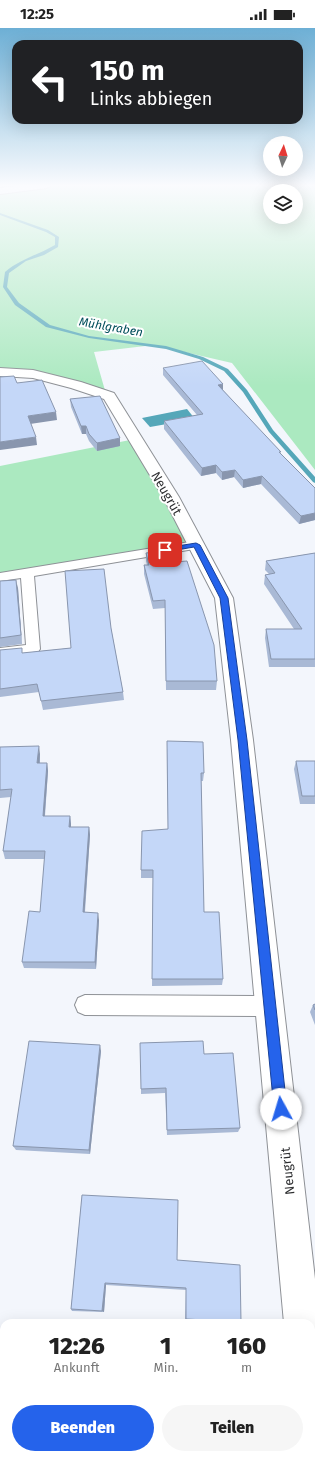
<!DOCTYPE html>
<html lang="de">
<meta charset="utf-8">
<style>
:root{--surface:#fff;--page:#f6f6f6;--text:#222;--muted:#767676;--accent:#2563eb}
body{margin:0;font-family:"Fira Sans",sans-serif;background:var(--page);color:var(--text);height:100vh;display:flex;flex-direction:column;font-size:15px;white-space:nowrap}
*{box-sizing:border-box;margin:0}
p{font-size:13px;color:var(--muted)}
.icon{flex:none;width:22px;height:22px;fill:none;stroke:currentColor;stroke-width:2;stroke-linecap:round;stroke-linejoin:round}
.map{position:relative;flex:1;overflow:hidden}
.drawer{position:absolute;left:0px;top:1291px;width:315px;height:140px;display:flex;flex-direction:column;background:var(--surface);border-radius:12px 12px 0 0;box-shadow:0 4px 16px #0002}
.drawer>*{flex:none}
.top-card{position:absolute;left:12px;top:12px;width:291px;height:84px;border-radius:12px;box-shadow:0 4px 16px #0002;background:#202124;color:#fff;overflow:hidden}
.needle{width:26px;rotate:4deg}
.buttons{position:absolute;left:263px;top:108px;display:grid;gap:8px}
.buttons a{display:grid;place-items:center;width:40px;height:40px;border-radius:50%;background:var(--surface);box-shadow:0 4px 16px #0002;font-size:20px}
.pin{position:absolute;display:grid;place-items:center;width:34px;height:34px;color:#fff;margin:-17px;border-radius:8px;box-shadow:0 2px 6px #0006}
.me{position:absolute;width:44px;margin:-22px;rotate:354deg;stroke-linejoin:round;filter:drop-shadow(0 0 3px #0008)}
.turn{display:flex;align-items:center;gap:14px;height:84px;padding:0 12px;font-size:18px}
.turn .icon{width:52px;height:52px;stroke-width:2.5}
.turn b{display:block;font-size:28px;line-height:34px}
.eta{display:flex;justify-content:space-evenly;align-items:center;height:68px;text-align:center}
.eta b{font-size:24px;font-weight:800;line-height:28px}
.action{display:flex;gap:8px;margin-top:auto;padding:8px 12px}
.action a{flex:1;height:46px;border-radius:24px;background:var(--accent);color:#fff;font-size:16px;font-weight:800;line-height:46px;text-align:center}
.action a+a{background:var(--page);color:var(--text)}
.status{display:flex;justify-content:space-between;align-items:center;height:28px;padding:0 20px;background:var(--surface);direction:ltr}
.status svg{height:11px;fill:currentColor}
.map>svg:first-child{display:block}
</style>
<div class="status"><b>12:25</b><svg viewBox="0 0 49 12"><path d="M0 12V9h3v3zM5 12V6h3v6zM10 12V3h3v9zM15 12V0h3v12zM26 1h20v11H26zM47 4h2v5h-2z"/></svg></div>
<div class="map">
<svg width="315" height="1431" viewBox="0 0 315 1431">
<rect width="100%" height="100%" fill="#f3f6fc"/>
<!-- green -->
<path fill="#abe9c0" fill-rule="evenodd" d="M42 157H315V442L232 335 154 317 94 324 106 366 78 356 0 343V162ZM270 163H296V189H270Z
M130 412 190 517 0 546V438Z"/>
<!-- water -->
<path fill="#55a7b9" d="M187 381 195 391 150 399 142 390Z"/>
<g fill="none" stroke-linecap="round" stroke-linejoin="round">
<!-- stream -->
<path fill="#55a7b9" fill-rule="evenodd" d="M0 185 48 202 59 209 58 219 44 227 26 233 9 245 7 259 19 275 50 297 89 308 166 318 203 329 228 341 247 362 273 402 315 449V455L313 454 269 404 243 364 224 343 199 331 166 321 89 310 46 299 15 277 3 259 5 244C20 231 38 227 55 217V209L46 204 0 187Z"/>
<defs>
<path id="service" d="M196 513 200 514 202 517 200 520 34 548 40 621 38 624 33 626 0 630V620L26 617 21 550 0 553V545Z
M85 967 270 968 277 971 280 978 277 985 270 988 85 987 78 984 75 977 78 970Z"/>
<path id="minor" d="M0 340 33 342 81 354 114 365 179 469 233 570 253 712 315 1251V1307L311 1309V1295H284L231 712 215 570 163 469 104 371 71 360 33 350 0 348Z
M311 1368 315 1369V1431H297L295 1427H311Z"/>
<path id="tertiary" d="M24 157H51L47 160 0 166V160Z"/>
</defs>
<!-- service casing -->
<use href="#service" stroke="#8e9196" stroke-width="2"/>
<!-- minor casing -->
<use href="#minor" stroke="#8e9196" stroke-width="2"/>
<!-- tertiary casing -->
<use href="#tertiary" stroke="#8e9196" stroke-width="2"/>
<!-- service -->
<use href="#service" fill="#fff" fill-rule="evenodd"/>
<!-- minor -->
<use href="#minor" fill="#fff" fill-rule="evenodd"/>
<!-- tertiary -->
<use href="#tertiary" fill="#fff" fill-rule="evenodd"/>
</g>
<!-- wall -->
<path fill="#a9b9d5" d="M163 340 223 362 281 426 315 460V492L299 496 261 456 243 460 234 449 222 452 216 445 201 448 164 401V393L197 387 163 347Z
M70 371 120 418 97 423 89 413 86 406H82L71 379Z
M146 525 175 534 217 653 216 662H166L165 580 153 581 144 546V537H147L146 533Z
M315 525V639H269L265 610 266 601H294L264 556 265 547 269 546 265 542 266 533Z
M0 553 18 560 22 616 0 619Z
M111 600 123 664 124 672 43 682 39 664 0 669V622L23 625 71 620Z
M0 719 40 726V735H47L48 743 45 788H70L71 796V799H89L90 807 85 884 99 892 96 941 24 940 22 934 40 884 45 831H5L3 823 11 769 0 770Z
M167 721 204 745 203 753H201L204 884 223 951 222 957 152 958 153 850H141V842L168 801Z
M296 733H315V776H300L294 741Z
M315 976V997L310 984 313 977Z
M101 1023 90 1126 16 1122 13 1118Z
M204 1026 240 1100 238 1104 167 1107 165 1065 141 1066V1061Z
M82 1167 177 1232 241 1294 239 1295H237L185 1292 186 1262 106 1257 104 1284 72 1283 71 1281Z"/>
<!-- shaded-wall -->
<path fill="#8996ae" d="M223 356V363L218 357Z
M56 384 57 392 30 396 28 388Z
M81 398H86V406H82Z
M36 409 37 417 0 422V414Z
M120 410V418L97 423V415Z
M216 437V445L201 448 202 440Z
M235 442 234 449 222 452V444Z
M262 448 261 456 243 460V452Z
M315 485V492L299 496 301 488Z
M16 552 18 560 22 616 21 607Z
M39 718 40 726 39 743 37 735Z
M47 735 48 743 44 796 43 788Z
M70 788 71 796V807L69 799Z
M89 799 90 807 84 891 83 884Z
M98 885 99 892 96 941 95 934Z
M100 1017 101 1023 90 1126 89 1122Z
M105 1255 106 1257 104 1284 102 1283Z"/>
<!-- building -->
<path fill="#c4d7f8" stroke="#8996ae" d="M202 333 223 356 218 357 281 424H279L315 460V485L301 488 262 448 243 452 235 442 222 444 216 437 202 440 164 393 203 386 163 340Z
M14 348 17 355 42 352 56 384 28 388 36 409 0 414V349Z
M100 368 120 410 97 415 89 406 86 398H81L70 371Z
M172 522 175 534 187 533 214 617 217 653H166L165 572 153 573 144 537H149L146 525Z
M315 525V631H271L266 601H302L265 547 275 545 266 533Z
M104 541 111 600 123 664 41 673 37 656 0 661V622L22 620V625L71 620 65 543Z
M16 552 21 607 0 610V553Z
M167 713 203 714 204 745H201L204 884H219L223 951H152L153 842H141L142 803 168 801Z
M39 718 37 735H47L43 788H70L69 799H89L83 884 98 885 95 934H22L29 883 40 884 45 823H3L12 761 0 762V719Z
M296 733H315V768H302Z
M315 976V982L313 977Z
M29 1013 100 1017 89 1122 13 1118Z
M203 1013 204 1026 233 1025 240 1100 167 1102 166 1060 141 1061 140 1015Z
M82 1167 178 1172 177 1232 240 1237 241 1294 186 1291V1260L105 1255 102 1283 71 1281Z
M178 1427H255V1431H178Z"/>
<!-- sky -->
<linearGradient id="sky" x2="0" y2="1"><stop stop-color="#6dafd5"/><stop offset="0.44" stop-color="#fafbfe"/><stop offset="1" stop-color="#fafbfe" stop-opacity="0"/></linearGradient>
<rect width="315" height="358" fill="url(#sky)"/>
<!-- route -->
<path fill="#2563eb" stroke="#184099" d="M196 515 200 517 228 570 247 712 287 1081 285 1086 281 1087 276 1086 274 1081 238 712 220 570 194 519 165 524 161 522 165 520Z"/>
<g text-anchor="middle" stroke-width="4" stroke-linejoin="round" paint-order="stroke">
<!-- far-water labels -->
<g font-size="12" font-style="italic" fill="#004e5b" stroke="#fff">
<text transform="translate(111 299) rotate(10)" y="4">Mühlgraben</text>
</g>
<!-- street labels -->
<g font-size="13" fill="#2d2e30" stroke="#fff">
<text transform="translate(167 465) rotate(60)" y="5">Neugrüt</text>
<text transform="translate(287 1143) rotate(-96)" y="5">Neugrüt</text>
</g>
</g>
</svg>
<div class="buttons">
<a><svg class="needle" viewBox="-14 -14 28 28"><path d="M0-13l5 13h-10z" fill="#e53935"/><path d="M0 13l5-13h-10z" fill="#767676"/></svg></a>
<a><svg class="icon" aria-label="layers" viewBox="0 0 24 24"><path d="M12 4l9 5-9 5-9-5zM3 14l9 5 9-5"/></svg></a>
</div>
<div class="pin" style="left:165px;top:522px;background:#d93025"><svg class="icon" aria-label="arrive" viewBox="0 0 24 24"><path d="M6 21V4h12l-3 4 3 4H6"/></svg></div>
<svg class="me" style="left:281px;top:1081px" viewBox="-20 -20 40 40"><circle r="19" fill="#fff"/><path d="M0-13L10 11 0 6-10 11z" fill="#2563eb"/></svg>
<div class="top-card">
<div class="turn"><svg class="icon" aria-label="left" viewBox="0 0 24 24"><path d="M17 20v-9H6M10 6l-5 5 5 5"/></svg><div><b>150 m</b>Links abbiegen</div></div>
</div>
<section class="drawer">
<div class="eta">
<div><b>12:26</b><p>Ankunft</p></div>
<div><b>1</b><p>Min.</p></div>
<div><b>160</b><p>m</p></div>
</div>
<div class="action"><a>Beenden</a><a>Teilen</a></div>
</section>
</div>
